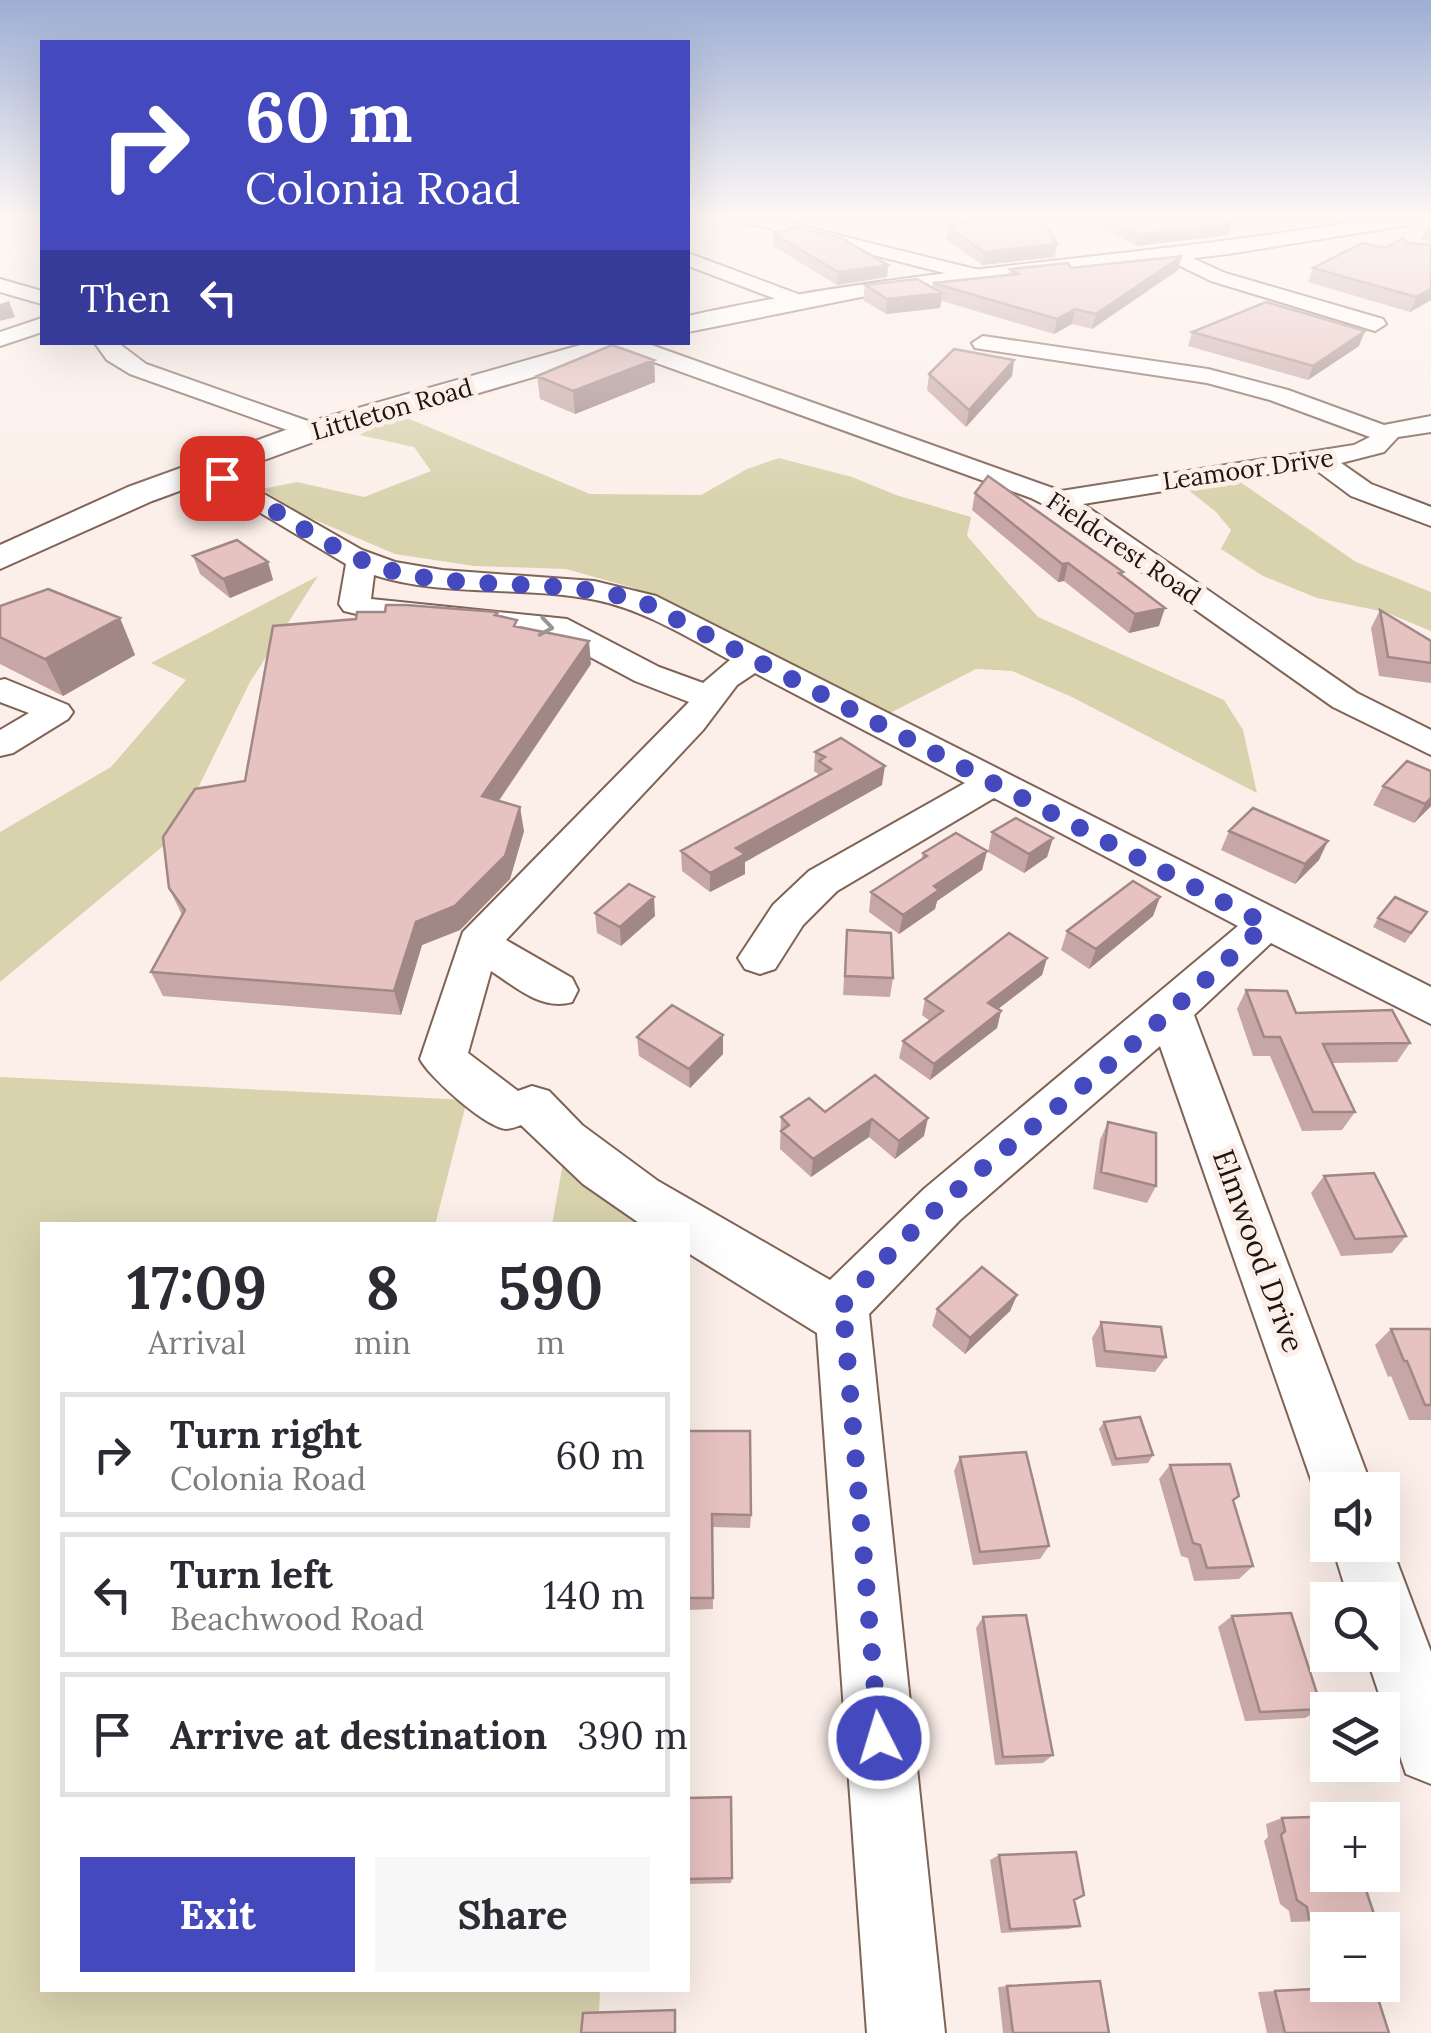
<!DOCTYPE html>
<meta charset="utf-8">
<style>
:root{--surface:#fff;--page:#f7f7f7;--text:#2b2b33;--muted:#7c7c81;--line:#e1e1e2;--accent:#4449be}
body{margin:0;font-family:Lora,serif;background:var(--page);color:var(--text);height:100vh;display:flex;flex-direction:column;font-size:38px;white-space:nowrap}
*{box-sizing:border-box;margin:0}
p{font-size:32px;color:var(--muted)}
.icon{flex:none;width:55px;height:55px;fill:none;stroke:currentColor;stroke-width:2;stroke-linecap:round;stroke-linejoin:round}
.map{position:relative;flex:1;overflow:hidden}
.drawer{position:absolute;left:40px;top:1222px;width:650px;height:770px;display:flex;flex-direction:column;background:var(--surface);border-radius:0px;box-shadow:0 10px 40px #0002}
.drawer>*{flex:none}
.guide{position:absolute;left:40px;top:40px;width:650px;height:305px;border-radius:0px;box-shadow:0 10px 40px #0002;background:#4449be;color:#fff;overflow:hidden}
.buttons{position:absolute;left:1310px;top:1472px;display:grid;gap:20px}
.buttons a{display:grid;place-items:center;width:90px;height:90px;border-radius:0px;background:var(--surface);box-shadow:0 10px 40px #0002;font-size:50px}
.pin{position:absolute;display:grid;place-items:center;width:85px;height:85px;color:#fff;margin:-42px;border-radius:20px;box-shadow:0 5px 15px #0006}
.me{position:absolute;width:110px;margin:-55px;rotate:355deg;stroke-linejoin:round;filter:drop-shadow(0 0 8px #0008)}
.turn{display:flex;align-items:center;gap:35px;height:210px;padding:0 40px;font-size:45px}
.turn .icon{width:130px;height:130px;stroke-width:2.5}
.turn b{display:block;font-size:70px;line-height:85px}
.then{display:flex;align-items:center;height:95px;padding:0 40px;background:#0003;gap:20px;font-size:38px}
.eta{display:flex;justify-content:space-evenly;align-items:center;height:170px;text-align:center}
.eta b{font-size:60px;font-weight:700;line-height:70px}
.cta{display:flex;gap:20px;margin-top:auto;padding:20px 40px}
.cta a{flex:1;height:115px;border-radius:0px;background:var(--accent);color:#fff;font-size:40px;font-weight:700;line-height:115px;text-align:center}
.cta a+a{background:var(--page);color:var(--text)}
ul{padding:0;list-style:none}
li{display:flex;align-items:center;gap:30px;height:125px;margin:0 20px 15px;padding:0 20px;border:5px solid var(--line);border-radius:0px}
li div{flex:1}
li b{display:block;font-size:38px}
li em{font-style:normal}
.map>svg:first-child{display:block}
</style>
<div class="map">
<svg width="1431" height="2033" viewBox="0 0 1431 2033">
<rect width="100%" height="100%" fill="#fcefe9"/>
<!-- green -->
<path fill="#d8d2ad" d="M407 418 590 494 701 495 747 469 779 458 852 477 896 495 971 517 967 536 1038 617 1224 700 1243 730 1257 793 1072 697 1012 671 976 669 890 713 861 705 634 588 566 569 474 566 395 554 301 514 262 489 297 482 364 497 431 471 414 447 359 435 390 420Z
M1236 479 1356 562 1431 592V631L1385 612 1317 598 1263 576 1221 549 1231 530 1216 512 1181 484Z
M318 576 250 682 174 837 0 982V832L111 767 186 680 151 663Z
M0 1077 467 1100 435 1225H42V1990H600L598 2033H0Z
M566 1146 638 1198 637 1225H552Z"/>
<g fill="none" stroke-linecap="round" stroke-linejoin="round">
<defs>
<path id="minor" d="M740 218H769L983 271 986 275 976 281 743 222Z
M1173 249 1225 273 1383 319 1386 324 1375 331 1211 281 1166 259V251Z
M688 253 798 294 802 298 798 302H784L688 266Z
M0 279 42 291V304L0 292Z
M42 318V332L0 346V332Z
M983 336 1208 369 1288 390 1384 425 1431 416V432L1398 437 1384 452 1341 463 1371 484 1431 507V526L1351 496 1312 467 1083 504 1357 693 1431 730V755L1333 707 1053 509 1031 498 615 348 612 343 643 342 1061 491 1354 445 1370 437 1270 400 1207 383 975 348 972 343Z
M94 342H117L146 364 322 426 326 431 322 436H304L130 374 107 360Z
M208 462 362 550 395 562 442 570 594 581 656 596 1431 987V1024L1271 943 1194 1015 1373 1490H1328V1514L1322 1511 1160 1046 960 1220 869 1314 945 2033H867L817 1333 688 1253V1225H642L583 1184 521 1125C516 1127 510 1129 506 1129 485 1127 429 1077 420 1059L463 932 689 702 635 681 549 635 390 622 344 611 339 604 346 564 199 476 195 470 199 464ZM374 575C446 598 523 585 596 600 644 610 687 637 730 660L703 683 659 667 567 619 371 599ZM755 673 965 783 809 871 773 905 738 958 745 969 760 974 775 969 803 925 837 891 994 798 1238 926 924 1189 830 1280 658 1181 582 1125 549 1091 532 1086 518 1091 468 1053 491 971C516 987 541 1011 572 1002L578 990 572 978 506 940 703 730 737 685Z
M5 679 68 705 73 712 68 719 13 753 0 756V730L29 713 0 702V680Z
M1382 1522 1431 1652V1784L1406 1774 1366 1655H1382V1600H1349L1332 1545H1382Z"/>
<path id="major" d="M1374 218H1419L1408 225 1228 254 866 296 688 332V316C914 265 1146 259 1374 218Z
M591 342H636L633 348 324 438 152 501 0 569V545L128 487 302 424Z"/>
</defs>
<!-- minor casing -->
<use href="#minor" stroke="#7f6456" stroke-width="4"/>
<!-- major casing -->
<use href="#major" stroke="#7f6456" stroke-width="4"/>
<!-- minor -->
<use href="#minor" fill="#fff" fill-rule="evenodd"/>
<!-- major -->
<use href="#major" fill="#fff" fill-rule="evenodd"/>
</g>
<!-- wall -->
<path fill="#c6a7a5" d="M1085 218H1266L1229 223 1232 224 1229 235 1136 246Z
M1431 224V242L1421 240 1426 227Z
M948 227 1055 257 982 265 946 240Z
M774 234 888 265 887 277 837 285 773 246Z
M1407 243 1431 245V300L1410 312 1308 282 1313 268Z
M1071 268 1178 270 1092 329 1072 324 1054 334 942 301 940 308 886 314 863 300 865 285 932 288 933 283 1009 275 1010 269Z
M1192 332 1359 346 1308 380 1188 346Z
M654 360 655 382 575 414 540 399 537 376Z
M1014 360 1012 376 966 427 927 390 929 374Z
M975 493 1123 572 1122 576 1159 626 1129 633 1064 581 1058 582 972 510Z
M193 556 268 562 273 580 230 598 200 574Z
M0 606 120 618 135 655 63 696 0 664Z
M1380 610 1431 641V683L1379 676 1371 628Z
M498 612 499 616 518 627 591 664 499 801 524 831 510 879 460 930 422 945 401 1015 163 996 151 972 182 915 169 888 356 619Z
M815 752 882 785 745 862V874L710 892 682 871 681 851 818 776V774L814 771Z
M1383 786 1431 806 1414 823 1373 805Z
M1229 831 1319 860 1295 884 1221 850Z
M992 832 1053 838 1047 857 1024 873 988 852Z
M987 851 982 870 937 901 935 909 899 934 869 912 871 892 921 860 923 853Z
M1160 897 1153 916 1089 969 1061 950 1067 931Z
M1427 912 1405 943 1373 927 1378 918Z
M595 913 655 916 621 946 597 933Z
M847 930 893 978 890 997 843 995Z
M1047 958 1042 975 998 1009 1001 1011 997 1028 930 1080 899 1058 903 1041 930 1021 922 1015 925 999Z
M1246 990 1296 1013 1410 1043 1397 1062 1332 1063 1355 1112 1342 1130 1302 1131 1270 1056H1253L1237 1009Z
M723 1035V1054L690 1088 639 1056 637 1037Z
M875 1075 924 1136 895 1159 869 1137 811 1177 780 1149 781 1117 825 1112Z
M1108 1122 1156 1186 1147 1203 1093 1189 1100 1140Z
M1324 1176 1406 1236 1392 1253 1341 1256 1311 1193Z
M1017 1295 1010 1311 965 1354 932 1326 937 1309Z
M1101 1322 1166 1357 1155 1372 1096 1367 1092 1338Z
M1391 1329H1431V1420H1409L1391 1376 1388 1377 1375 1345Z
M1104 1422 1153 1455 1148 1463 1112 1466 1099 1429Z
M688 1431 751 1515 750 1528 712 1527 713 1609 688 1610Z
M960 1457 1049 1546 1040 1559 973 1565 954 1471Z
M1170 1465 1239 1496 1233 1502 1253 1566 1239 1579 1194 1581 1188 1558 1181 1556 1159 1479Z
M1232 1616 1322 1709 1305 1718 1245 1721 1218 1627Z
M983 1617 1053 1755 1043 1763 995 1765 976 1628Z
M688 1798 732 1878 731 1883 688 1884Z
M1282 1818 1375 1917 1355 1920 1291 1922 1289 1911 1280 1904 1264 1841 1268 1837 1266 1824Z
M999 1855 1080 1926 1069 1929 1001 1933 990 1860Z
M1007 1986 1109 2033H1003L998 1987Z
M1275 1991 1389 2033H1267L1258 1992Z"/>
<!-- shaded-wall -->
<path fill="#a18886" d="M1213 218H1266L1210 225Z
M1232 224 1229 235 1136 246 1138 235Z
M1057 244 1055 257 982 265 984 252Z
M1182 256 1178 270 1092 329 1096 314Z
M888 265 887 277 837 285 838 272Z
M1431 289V300L1410 312 1416 297Z
M942 293 940 308 886 314 887 299Z
M9 301 15 317 0 321V304Z
M1075 309 1072 324 1054 334 1057 319Z
M1365 331 1359 346 1308 380 1313 366Z
M654 360 655 382 575 414 573 391Z
M1014 360 1012 376 966 427 969 410Z
M268 562 273 580 230 598 223 579Z
M1068 563 1064 581 1058 582 1062 564Z
M1165 608 1159 626 1129 633 1135 614Z
M120 618 135 655 63 696 45 659Z
M589 641 591 664 486 819 482 796Z
M885 766 882 785 745 862V874L710 892V873L736 848Z
M1431 798V806L1414 823 1425 804Z
M520 807 524 831 510 879 460 930 422 945 401 1015 394 991 416 922Z
M1053 838 1047 857 1024 873 1029 854Z
M1328 841 1319 860 1295 884 1305 864Z
M987 851 982 870 937 901 935 909 899 934 903 915 934 886Z
M654 897 655 916 621 946 620 927Z
M1160 897 1153 916 1089 969 1096 949Z
M1047 958 1042 975 984 1020 988 1003Z
M1001 1011 997 1028 930 1080 934 1064Z
M723 1035V1054L690 1088 689 1069Z
M928 1118 924 1136 895 1159 899 1141Z
M872 1119 869 1137 811 1177 813 1159Z
M1017 1295 1010 1311 965 1354 970 1338Z"/>
<!-- building -->
<path fill="#e6c2c0" stroke="#a18886" stroke-width="2.5" d="M984 218H1042L1057 244 984 252 948 227Z
M1108 218H1219L1232 224 1138 235Z
M794 227 841 238 888 265 838 272 774 234Z
M1403 238 1407 243 1431 245V289L1416 297 1313 268 1362 243 1385 248Z
M1182 256 1096 314 1075 309 1057 319 933 283 1018 274 1010 269 1068 263 1071 268Z
M917 279 942 293 887 299 865 285Z
M1266 302 1365 331 1313 366 1192 332Z
M612 345 654 360 573 391 537 376Z
M954 349 1014 360 969 410 929 374Z
M988 476 1123 572 1119 573 1165 608 1135 614 1068 563 1062 564 975 493Z
M237 540 268 562 223 579 193 556Z
M48 589 120 618 45 659 0 637V606Z
M386 605H406L498 612 495 615 517 620 514 626 589 641 482 796 520 807 505 856 455 906 416 922 394 991 151 972 185 910 169 888 163 837 195 789 245 781 273 626 356 619 357 612H385Z
M1380 610 1431 641V663L1388 657Z
M841 738 885 766 736 848 745 854 710 873 681 851 831 769 819 761 825 757 815 752Z
M1407 761 1431 771V798L1425 804 1383 786Z
M1253 808 1328 841 1305 864 1229 831Z
M1016 818 1053 838 1029 854 992 832Z
M956 833 987 851 934 886 939 890 903 915 871 892 927 856 923 853Z
M1133 881 1160 897 1096 949 1067 931Z
M629 884 654 897 620 927 595 913Z
M1395 897 1427 912 1411 933 1378 918Z
M847 930 891 933 893 978 845 976Z
M1009 933 1047 958 988 1003 1001 1011 934 1064 903 1041 943 1011 925 999Z
M1246 990 1287 991 1296 1013 1392 1010 1410 1043 1323 1044 1355 1112H1313L1280 1037H1264Z
M672 1005 723 1035 689 1069 637 1037Z
M875 1075 928 1118 899 1141 872 1119 813 1159 781 1131 789 1125 781 1117 809 1098 825 1112Z
M1108 1122 1156 1133V1186L1101 1172Z
M1374 1173 1406 1236 1355 1239 1324 1176Z
M982 1267 1017 1295 970 1338 937 1309Z
M1101 1322 1161 1327 1166 1357 1105 1351Z
M1391 1329H1431V1405H1425L1407 1361H1404Z
M1140 1417 1153 1455 1116 1459 1104 1422Z
M688 1431H750L751 1515 712 1514 713 1598H688Z
M1026 1452 1049 1546 980 1552 960 1457Z
M1230 1464 1239 1496 1233 1500 1253 1566 1207 1568 1200 1545 1193 1543 1170 1465Z
M1291 1613 1322 1709 1260 1712 1232 1616Z
M1026 1615 1053 1755 1003 1757 983 1617Z
M731 1797 732 1878 688 1879V1798Z
M1342 1816 1343 1820H1328V1875H1361L1375 1917 1309 1919 1307 1907 1297 1900 1281 1835 1285 1831 1282 1818Z
M1076 1852 1084 1895 1074 1900 1080 1926 1010 1929 999 1855Z
M1100 1981 1109 2033H1013L1007 1986Z
M1374 1986 1389 2033H1285L1275 1991Z
M675 2010V2033H581L583 2013Z"/>
<!-- one-way arrows -->
<defs><path id="oneway-chevron" d="M-2-3.5L2.5 0L-2 3.5" fill="none" stroke-width="1.6" stroke-linecap="round" stroke-linejoin="round" transform="scale(2.5)"/></defs>
<use stroke="#9a9693" href="#oneway-chevron" transform="translate(546 627) rotate(9)"/>
<!-- sky -->
<linearGradient id="sky" x2="0" y2="1"><stop stop-color="#9daed4"/><stop offset="0.43" stop-color="#fef8f5"/><stop offset="1" stop-color="#fef8f5" stop-opacity="0"/></linearGradient>
<rect width="1431" height="502" fill="url(#sky)"/>
<g fill="none" stroke-linecap="round" stroke-linejoin="round">
<!-- route -->
<path stroke="#4449be" stroke-width="18" stroke-dasharray="0 32.4" d="M222 478C268 505 340 557 389 570 473 593 561 575 645 603L1266 924C1208 978 1150 1031 1089 1081 1001 1153 907 1225 836 1314L844 1320 879 1738"/>
</g>
<g text-anchor="middle" stroke-width="10" stroke-linejoin="round" paint-order="stroke">
<!-- far-street labels -->
<g font-size="25" fill="#1f150f" stroke="#fcefe9">
<text transform="translate(392 409) rotate(-16)" y="9">Littleton Road</text>
<text transform="translate(1248 469) rotate(-8)" y="9">Leamoor Drive</text>
<text transform="translate(1124 548) rotate(34)" y="9">Fieldcrest Road</text>
</g>
<!-- street labels -->
<g font-size="30" fill="#1f150f" stroke="#fcefe9">
<text transform="translate(1258 1251) rotate(70)" y="10">Elmwood Drive</text>
</g>
</g>
</svg>
<div class="buttons">
<a><svg class="icon" aria-label="sound" viewBox="0 0 24 24"><path d="M4 9h4l5-4v14l-5-4H4zM17 9q2 3 0 6"/></svg></a>
<a><svg class="icon" aria-label="search" viewBox="0 0 24 24"><circle cx="10" cy="10" r="6"/><path d="M15 15l6 6"/></svg></a>
<a><svg class="icon" aria-label="layers" viewBox="0 0 24 24"><path d="M12 4l9 5-9 5-9-5zM3 14l9 5 9-5"/></svg></a>
<a>+</a>
<a>−</a>
</div>
<div class="pin" style="left:222px;top:478px;background:#d93025"><svg class="icon" aria-label="arrive" viewBox="0 0 24 24"><path d="M6 21V4h12l-3 4 3 4H6"/></svg></div>
<svg class="me" style="left:879px;top:1738px" viewBox="-20 -20 40 40"><circle r="17" fill="#4449be" stroke="#fff" stroke-width="3"/><path d="M0-11L8 9 0 5-8 9z" fill="#fff"/></svg>
<div class="guide">
<div class="turn"><svg class="icon" aria-label="right" viewBox="0 0 24 24"><path d="M7 20v-9h11M14 6l5 5-5 5"/></svg><div><b>60 m</b>Colonia Road</div></div>
<div class="then">Then<svg class="icon" aria-label="left" viewBox="0 0 24 24"><path d="M17 20v-9H6M10 6l-5 5 5 5"/></svg></div>
</div>
<section class="drawer">
<div class="eta">
<div><b>17:09</b><p>Arrival</p></div>
<div><b>8</b><p>min</p></div>
<div><b>590</b><p>m</p></div>
</div>
<ul>
<li><svg class="icon" aria-label="right" viewBox="0 0 24 24"><path d="M7 20v-9h11M14 6l5 5-5 5"/></svg><div><b>Turn right</b><p>Colonia Road</p></div><em>60 m</em></li>
<li><svg class="icon" aria-label="left" viewBox="0 0 24 24"><path d="M17 20v-9H6M10 6l-5 5 5 5"/></svg><div><b>Turn left</b><p>Beachwood Road</p></div><em>140 m</em></li>
<li><svg class="icon" aria-label="arrive" viewBox="0 0 24 24"><path d="M6 21V4h12l-3 4 3 4H6"/></svg><div><b>Arrive at destination</b></div><em>390 m</em></li>
</ul>
<div class="cta"><a>Exit</a><a>Share</a></div>
</section>
</div>
